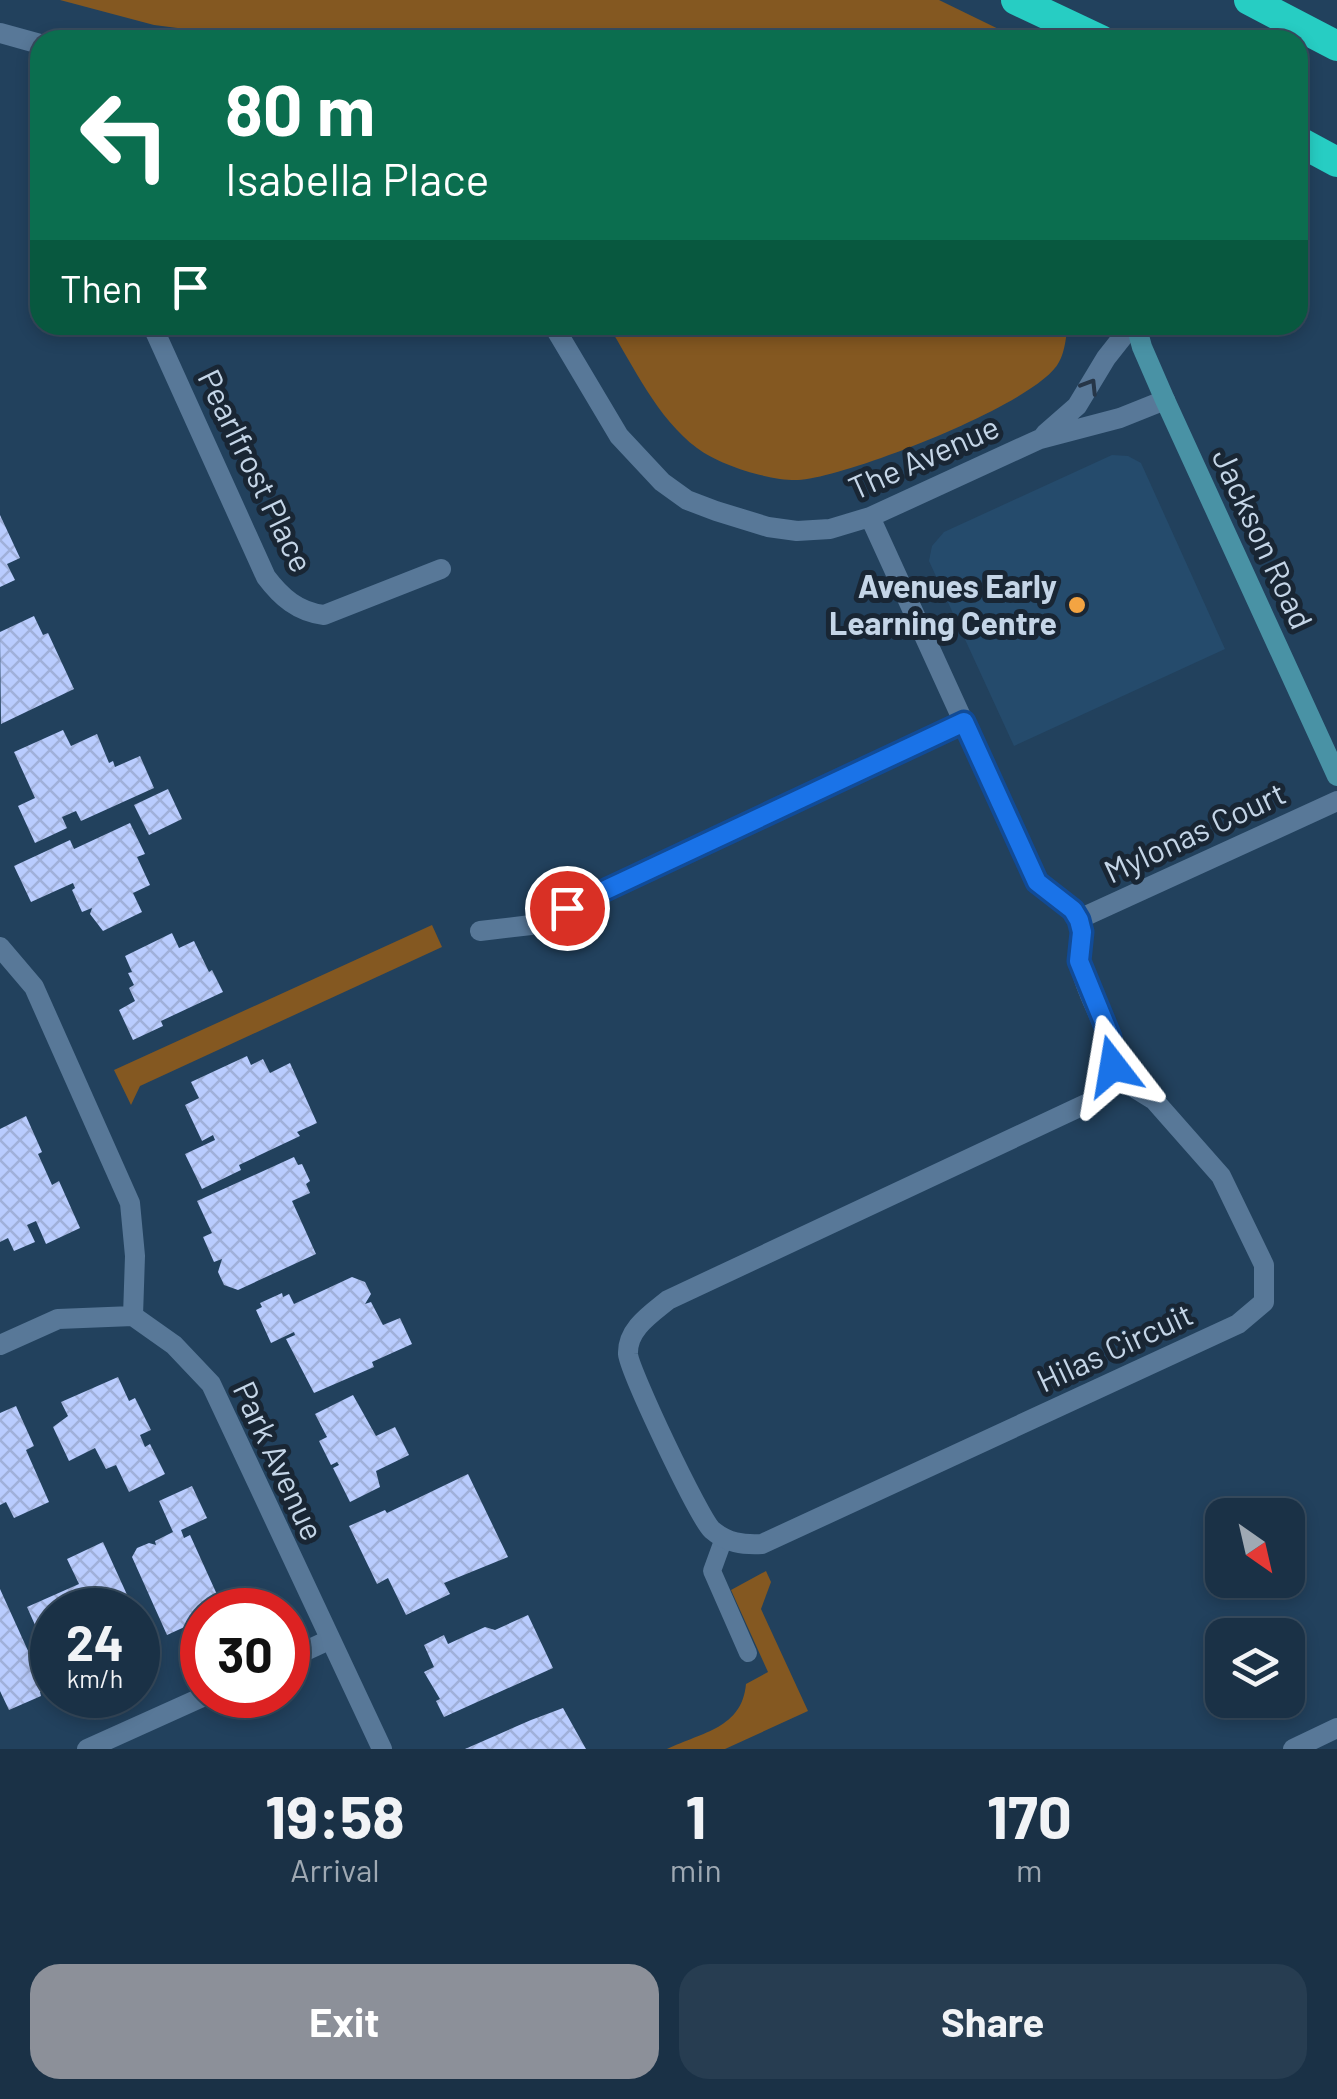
<!DOCTYPE html>
<style>
:root{--surface:#1a3146;--page:#273d51;--text:#f1f3f6;--muted:#9fa9b3;--line:#384c5f;--accent:#8c9099}
body{margin:0;font-family:Barlow,sans-serif;background:var(--page);color:var(--text);height:100vh;display:flex;flex-direction:column;font-size:38px;white-space:nowrap}
*{box-sizing:border-box;margin:0}
p{font-size:32px;color:var(--muted)}
.icon{flex:none;width:55px;height:55px;fill:none;stroke:currentColor;stroke-width:2;stroke-linecap:round;stroke-linejoin:round}
.map{position:relative;height:1749px;overflow:hidden}
.side{display:flex;flex-direction:column;background:var(--surface);flex:1}
.side>*{flex:none}
.top-card{position:absolute;left:30px;top:30px;width:1278px;height:305px;border-radius:30px;box-shadow:0 5px 15px #0003,0 0 0 2px var(--line);background:#0b6e4f;color:#fff;overflow:hidden}
.needle{width:65px;rotate:146deg}
.fabs{position:absolute;left:1205px;top:1498px;display:grid;gap:20px}
.fabs a{display:grid;place-items:center;width:100px;height:100px;border-radius:20px;background:var(--surface);box-shadow:0 5px 15px #0003,0 0 0 2px var(--line);font-size:50px}
.speed{position:absolute;left:30px;top:1588px;display:flex;gap:20px;font-size:50px;font-weight:700;text-align:center}
.speed>*{display:grid;place-content:center;width:130px;height:130px;border-radius:50%;background:var(--surface);box-shadow:0 5px 15px #0003,0 0 0 2px var(--line);line-height:1}
.speed small{font-size:25px;font-weight:400}
.speed .limit{border:15px solid #d22;background:#fff;color:#111}
.pin{position:absolute;display:grid;place-items:center;width:85px;height:85px;color:#fff;margin:-42px;border:5px solid #fff;border-radius:50%;box-shadow:0 2px 10px #0007}
.me{position:absolute;width:110px;margin:-55px;rotate:346deg;stroke-linejoin:round;filter:drop-shadow(0 0 8px #0008)}
.turn{display:flex;align-items:center;gap:35px;height:210px;padding:0 30px;font-size:45px}
.turn .icon{width:130px;height:130px;stroke-width:2.5}
.turn b{display:block;font-size:70px;line-height:85px}
.then{display:flex;align-items:center;height:95px;padding:0 30px;background:#0003;gap:20px;font-size:38px}
.eta{display:flex;justify-content:space-evenly;align-items:center;height:170px;text-align:center}
.eta b{font-size:60px;font-weight:700;line-height:70px}
.action{display:flex;gap:20px;margin-top:auto;padding:20px 30px}
.action a{flex:1;height:115px;border-radius:30px;background:var(--accent);color:#fff;font-size:40px;font-weight:700;line-height:115px;text-align:center}
.action a+a{background:var(--page);color:var(--text)}
.map>svg:first-child{display:block}
</style>
<div class="map">
<svg width="1337" height="1749" viewBox="0 0 1337 1749">
<defs>
<pattern id="building-cross-hatch" width="8" height="8" patternUnits="userSpaceOnUse" patternTransform="scale(2.5)"><rect width="8" height="8" fill="#b9ccfe"/><path d="M0 0l8 8M0 8l8-8" fill="none" stroke="#a0b0d9"/></pattern>
</defs>
<rect width="100%" height="100%" fill="#22415d"/>
<!-- built -->
<path fill="#254b6c" d="M1112 455 1128 456 1141 463 1225 649 1014 746 929 561 932 546 944 532Z"/>
<!-- green -->
<path fill="#845821" d="M60 0H939L1021 40H272L154 25Z
M608 325H1068C1066 336 1065 352 1059 362 1039 403 845 478 798 480 770 481 719 465 697 448 657 418 634 367 608 325Z
M432 925 442 947 140 1086 131 1105 114 1070Z
M766 1571 771 1582 761 1609 808 1711 725 1749H667C703 1732 742 1728 746 1684L768 1672 731 1590Z"/>
<!-- building -->
<path fill="url(#building-cross-hatch)" d="M0 515 20 558 7 564 15 580 0 587Z
M34 616 43 635 48 633 74 689 1 724 0 632Z
M63 730 71 746 97 734 109 763 113 761 115 767 140 756 154 788 81 821 76 811 62 817 67 828 35 843 18 806 35 798 14 752Z
M168 789 182 819 149 835 134 805Z
M130 823 145 854 137 857 150 885 133 893 142 912 103 931 90 914 92 908 82 912 72 890 75 888 73 883 31 902 14 866 70 840 74 849Z
M172 933 179 948 194 941 209 972 212 970 223 992 161 1021 163 1026 133 1040 119 1010 135 1001 129 988 134 985 128 973 132 972 125 956Z
M247 1056 251 1065 263 1059 270 1073 290 1063 317 1123 297 1132 300 1136 239 1165 241 1170 202 1189 185 1154 215 1140 213 1135 202 1141 185 1105 199 1098 191 1082Z
M26 1116 42 1152 38 1154 52 1185 59 1181 80 1228 46 1244 36 1221 27 1225 35 1242 14 1251 8 1238 0 1242V1129Z
M294 1157 298 1165 302 1164 310 1181 306 1184 310 1193 292 1201 316 1254 238 1290 224 1285 218 1272 222 1259 214 1262 203 1237 212 1233 197 1201Z
M352 1277 365 1282 371 1294 365 1304 371 1302 383 1325 400 1318 412 1344 372 1362 374 1367 314 1393 286 1339 295 1335 294 1332 271 1343 256 1310 262 1307 260 1303 282 1293 283 1297 289 1294 294 1304Z
M118 1377 129 1401 135 1398 151 1430 140 1435 145 1447 150 1444 165 1474 129 1492 116 1465 106 1469 95 1448 69 1461 53 1427 68 1416 61 1402Z
M353 1395 376 1436 395 1427 409 1455 376 1471 380 1487 350 1502 333 1468 339 1465 337 1462 331 1465 319 1441 327 1437 315 1414Z
M16 1406 34 1446 26 1450 49 1502 14 1518 6 1502 0 1505V1413Z
M468 1474 508 1557 444 1583 450 1594 406 1615 388 1578 377 1584 349 1526 385 1510 387 1513Z
M192 1486 207 1518 181 1530 184 1538 190 1535 224 1610H202V1619L167 1635 132 1557 137 1548 149 1543 156 1545 155 1541 173 1532 159 1501Z
M103 1542 134 1610H52V1652L48 1654 27 1607 79 1584 67 1559Z
M0 1589 29 1653 36 1649 52 1685 40 1692 41 1696 9 1710 0 1691Z
M528 1615 553 1668 444 1717 436 1701 440 1699 424 1672 434 1667 424 1645 444 1635 448 1644 485 1627 495 1630Z
M563 1708 586 1749H465L531 1720Z"/>
<g fill="none" stroke-linecap="round" stroke-linejoin="round">
<!-- lane -->
<path stroke="#587898" stroke-width="18" d="M724 1538 712 1571 748 1653"/>
<!-- street -->
<path stroke="#587898" stroke-width="20" d="M0 33 40 44
M152 325 266 577C281 597 298 612 324 615L441 569
M553 325 619 436 662 482 687 500 716 511 768 527 797 531 830 529 870 517 1040 439 1120 418 1165 400
M1045 434 1077 406 1106 358 1132 325
M964 723C988 774 1008 827 1035 877 1045 895 1071 901 1079 919 1085 934 1077 950 1080 965 1088 1004 1116 1033 1112 1074L1154 1100 1221 1176 1264 1265V1302L1238 1324 762 1544C743 1545 727 1543 712 1530 699 1518 629 1370 628 1354 627 1329 651 1314 668 1300L1088 1103 1099 1096 1112 1074
M1079 919 1337 801
M480 931 531 925 964 723 870 517
M0 947 34 987 130 1203 135 1256 133 1316
M133 1316 174 1345 211 1384 382 1749
M0 1345 58 1319 133 1316
M288 1659 329 1640
M87 1749 207 1695
M1293 1749 1337 1728"/>
<!-- secondary -->
<path stroke="#4992a5" stroke-width="20" d="M1136 325 1142 347 1165 400 1337 776"/>
<!-- highway -->
<path stroke="#27cdc3" stroke-width="30" d="M1016 0 1101 40
M1249 0 1337 46
M1298 141 1337 162"/>
</g>
<!-- one-way arrows -->
<defs><path id="oneway-chevron" d="M-2-3.5L2.5 0L-2 3.5" fill="none" stroke-width="1.6" stroke-linecap="round" stroke-linejoin="round" transform="scale(2.5)"/></defs>
<use stroke="#263648" href="#oneway-chevron" transform="translate(1090 386) rotate(-58)"/>
<g fill="none" stroke-linecap="round" stroke-linejoin="round">
<defs>
<path id="route" d="M567 908 964 722 1037 882 1073 910 1079 920 1082 932 1079 961 1110 1037 1113 1066"/>
</defs>
<!-- route casing -->
<use href="#route" stroke="#114b97" stroke-width="25"/>
<!-- route -->
<use href="#route" stroke="#1a73e8" stroke-width="18"/>
</g>
<!-- markers -->
<circle fill="#f3a442" stroke="#192634" stroke-width="4" cx="1077" cy="605" r="10"/>
<g text-anchor="middle" stroke-width="10" stroke-linejoin="round" paint-order="stroke">
<!-- street labels -->
<g font-size="32" fill="#c4d5e7" stroke="#192634">
<text transform="translate(924 458) rotate(-24)" y="11">The Avenue</text>
<text transform="translate(255 471) rotate(64)" y="11">Pearlfrost Place</text>
<text transform="translate(1262 539) rotate(65)" y="11">Jackson Road</text>
<text transform="translate(1195 833) rotate(-25)" y="11">Mylonas Court</text>
<text transform="translate(1115 1348) rotate(-25)" y="11">Hilas Circuit</text>
<text transform="translate(278 1461) rotate(65)" y="11">Park Avenue</text>
</g>
<!-- poi labels -->
<g font-size="32" font-weight="bold" fill="#c4d5e7" stroke="#192634" text-anchor="end">
<text x="1057" y="598">Avenues Early<tspan x="1057" dy="37">Learning Centre</tspan></text>
</g>
</g>
</svg>
<div class="fabs">
<a><svg class="needle" viewBox="-14 -14 28 28"><path d="M0-13l5 13h-10z" fill="#e53935"/><path d="M0 13l5-13h-10z" fill="#9fa9b3"/></svg></a>
<a><svg class="icon" aria-label="layers" viewBox="0 0 24 24"><path d="M12 4l9 5-9 5-9-5zM3 14l9 5 9-5"/></svg></a>
</div>
<div class="speed"><div>24<small>km/h</small></div><div class="limit">30</div></div>
<div class="pin" style="left:567px;top:908px;background:#d93025"><svg class="icon" aria-label="arrive" viewBox="0 0 24 24"><path d="M6 21V4h12l-3 4 3 4H6"/></svg></div>
<svg class="me" style="left:1113px;top:1066px" viewBox="-20 -20 40 40"><path d="M0-17L14 15 0 8-14 15z" fill="#1a73e8" stroke="#fff" stroke-width="4"/></svg>
<div class="top-card">
<div class="turn"><svg class="icon" aria-label="left" viewBox="0 0 24 24"><path d="M17 20v-9H6M10 6l-5 5 5 5"/></svg><div><b>80 m</b>Isabella Place</div></div>
<div class="then">Then<svg class="icon" aria-label="arrive" viewBox="0 0 24 24"><path d="M6 21V4h12l-3 4 3 4H6"/></svg></div>
</div>
</div>
<section class="side">
<div class="eta">
<div><b>19:58</b><p>Arrival</p></div>
<div><b>1</b><p>min</p></div>
<div><b>170</b><p>m</p></div>
</div>
<div class="action"><a>Exit</a><a>Share</a></div>
</section>
